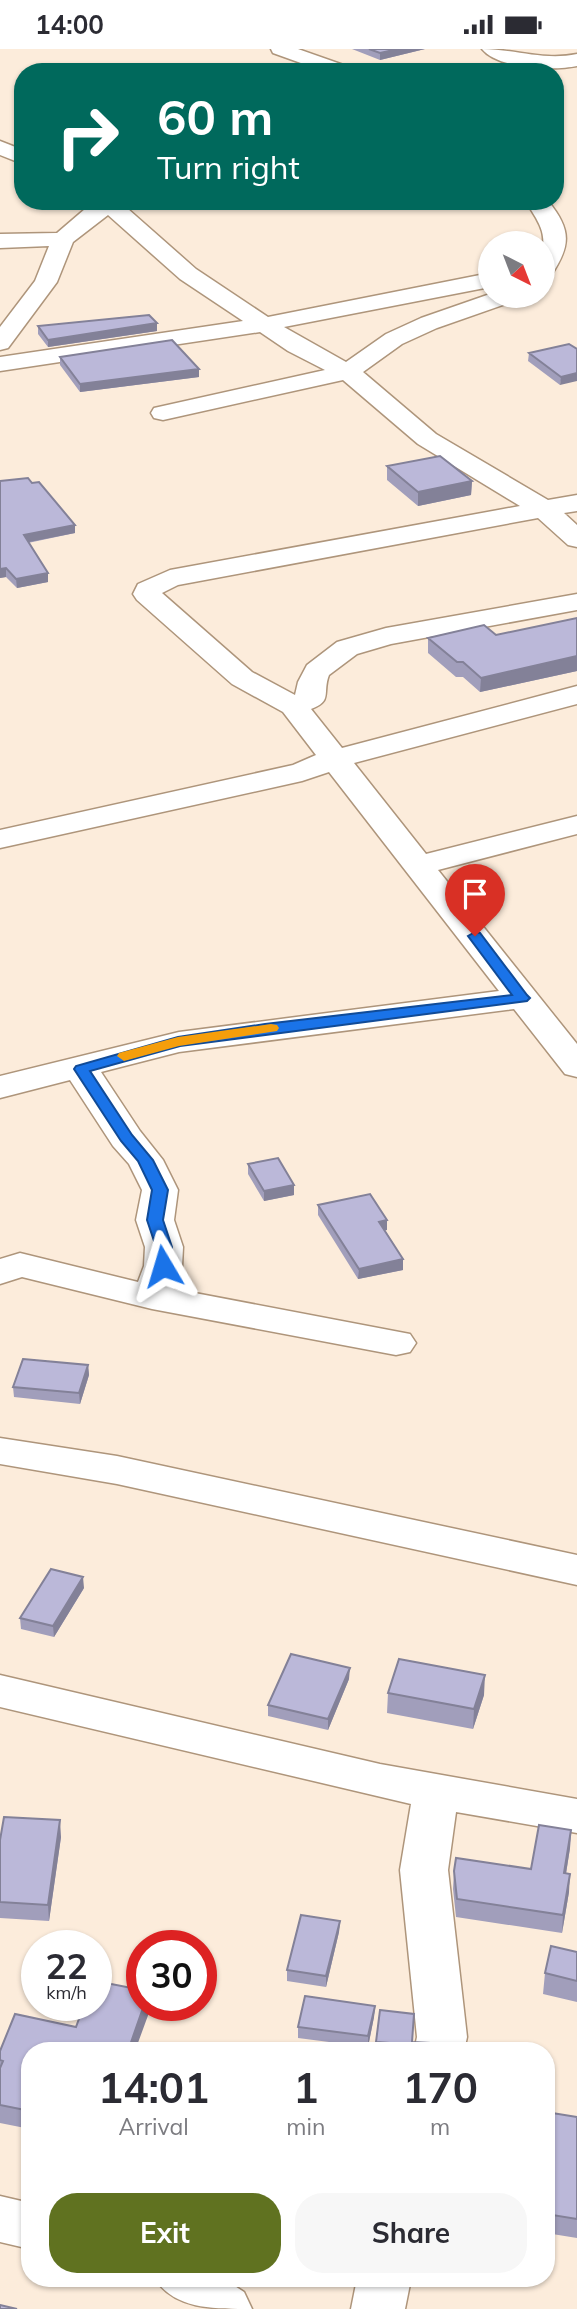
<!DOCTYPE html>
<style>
:root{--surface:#fff;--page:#f7f7f7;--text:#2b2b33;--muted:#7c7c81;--accent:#607220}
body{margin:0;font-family:Mulish,sans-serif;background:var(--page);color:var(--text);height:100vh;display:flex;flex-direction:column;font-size:26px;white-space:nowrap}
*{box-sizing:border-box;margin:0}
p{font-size:23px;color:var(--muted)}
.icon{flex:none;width:38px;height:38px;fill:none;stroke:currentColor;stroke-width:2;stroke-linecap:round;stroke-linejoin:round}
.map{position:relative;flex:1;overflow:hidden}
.side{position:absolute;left:21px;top:1993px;width:534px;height:245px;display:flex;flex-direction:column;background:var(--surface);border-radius:28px;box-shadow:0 2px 5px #0004}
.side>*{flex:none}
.banner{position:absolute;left:14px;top:14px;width:550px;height:147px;border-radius:28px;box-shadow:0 2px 5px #0004;background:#00695c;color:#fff;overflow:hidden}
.needle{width:46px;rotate:138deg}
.buttons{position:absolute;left:478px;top:182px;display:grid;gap:14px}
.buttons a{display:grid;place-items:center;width:77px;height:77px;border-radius:50%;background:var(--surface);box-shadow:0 2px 5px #0004;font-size:35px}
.speed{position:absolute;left:21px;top:1881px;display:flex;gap:14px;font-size:35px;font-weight:700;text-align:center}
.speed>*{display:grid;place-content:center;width:91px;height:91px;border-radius:50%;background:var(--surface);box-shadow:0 2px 5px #0004;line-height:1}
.speed small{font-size:18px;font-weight:400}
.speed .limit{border:10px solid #d22;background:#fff;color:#111}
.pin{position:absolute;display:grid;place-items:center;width:60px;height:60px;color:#fff;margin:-72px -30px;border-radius:50% 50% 50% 0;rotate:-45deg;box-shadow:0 0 7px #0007}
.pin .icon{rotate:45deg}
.me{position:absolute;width:77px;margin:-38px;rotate:353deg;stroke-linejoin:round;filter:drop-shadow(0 0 5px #0008)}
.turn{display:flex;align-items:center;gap:24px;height:147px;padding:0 28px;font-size:32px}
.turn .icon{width:91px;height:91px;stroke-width:2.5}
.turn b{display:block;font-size:49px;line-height:60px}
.eta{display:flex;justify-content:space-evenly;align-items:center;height:119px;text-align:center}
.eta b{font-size:42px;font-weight:700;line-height:49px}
.action{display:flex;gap:14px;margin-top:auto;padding:14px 28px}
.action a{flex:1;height:80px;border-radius:28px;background:var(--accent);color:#fff;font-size:28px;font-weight:700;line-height:80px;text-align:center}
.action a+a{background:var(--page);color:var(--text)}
.status{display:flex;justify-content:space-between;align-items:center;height:49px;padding:0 35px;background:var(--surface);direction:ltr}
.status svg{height:19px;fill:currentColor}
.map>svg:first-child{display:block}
</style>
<div class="status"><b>14:00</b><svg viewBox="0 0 49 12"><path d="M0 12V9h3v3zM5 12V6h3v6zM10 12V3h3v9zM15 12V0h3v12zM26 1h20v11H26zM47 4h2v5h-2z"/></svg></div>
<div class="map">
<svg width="577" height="2260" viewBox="0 0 577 2260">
<rect width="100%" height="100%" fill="#fcecdb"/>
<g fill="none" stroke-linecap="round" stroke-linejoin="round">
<defs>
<path id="minor" d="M271 0H298L352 19 354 23H326L273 4Z
M482 0C515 0 544 12 577 5V17C554 22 498 20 482 0Z
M0 92 23 101V115L0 106Z
M94 152H119L196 220 268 268 490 224V238L284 278 346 313 386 285 421 269 490 245 517 247 514 252 437 279 402 295 363 323 436 385 548 451 577 446V462L564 464 577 476V498L568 496 538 469 178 536 162 544 252 623 295 646 298 633 307 616 337 593 386 579 577 545V561L391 595 357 605 329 626C322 644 333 652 311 660L342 699 577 637V655L354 714 426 805 577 767V785L438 821 577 995V1028L565 1025 514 960 179 1003 101 1023 140 1082 163 1111 178 1141 174 1171 183 1198 182 1217 174 1240 410 1285 416 1294 410 1303 396 1306 152 1260 22 1228 0 1235V1210L20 1204 138 1233 144 1217 145 1198 136 1171 142 1141 129 1115 113 1097 70 1031 0 1049V1027L179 983 499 942 329 723 302 732 0 799V781L293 716 316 706 283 663 232 635 137 551 133 545 138 535 170 521 520 457 418 395 343 331 163 371 154 369 151 364 154 359 325 321 288 302 260 283 0 322V308L243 272 180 230 108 166 73 193 57 233 8 299 0 301V278L35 232 49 197 0 199V185L57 184 85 160 97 155Z
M525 152H548C572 181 571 197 550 228L542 230C542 188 551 189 525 152Z
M0 1389 117 1407 577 1506V1536L117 1435 0 1415Z
M0 1626 380 1715 577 1750V1784L456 1763 448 1821 467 1988 464 2002H414L417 1988 400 1821 411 1755 0 1658Z
M0 2147 30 2154V2200L0 2193Z
M155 2230H224L244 2243 252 2260C212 2260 175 2260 155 2230Z
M357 2230H411L405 2260H351Z"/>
</defs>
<!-- minor casing -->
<use href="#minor" stroke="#ae957b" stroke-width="3"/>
<!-- minor -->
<use href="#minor" fill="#fff" fill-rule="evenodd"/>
</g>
<!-- wall -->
<path fill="#a19ebb" d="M352 0H425L380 11Z
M157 274V282L48 298 38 285V277Z
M569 295 560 336 528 312 529 304Z
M60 308 199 320V328L80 343 60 316Z
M387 417 472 432 471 446 418 457 387 431Z
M0 432 32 434 75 476V484L28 494 48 533 17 539 6 528 0 529Z
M577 569V622L480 643 463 628H456L428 604V589L496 586Z
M248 1115 294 1136V1146L264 1152 248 1125Z
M318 1156 387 1171V1181H385L403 1210V1221L358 1230 318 1166Z
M88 1316 89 1326 80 1355 14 1348 13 1338Z
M84 1539 54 1588 21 1580 20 1569Z
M349 1630 328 1681 268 1667V1656Z
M388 1644 484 1646 473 1680 387 1664Z
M571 1781 570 1799 566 1825 569 1843 562 1884 456 1868 453 1840 454 1822 531 1820Z
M61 1788 49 1872 0 1869V1791Z
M340 1872 339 1883 326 1938 287 1932V1921Z
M577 1903V1953L543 1945 545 1924Z
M142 1956H150V1961L30 2002V2080L0 2074V2002Z
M375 1957 374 1968 368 1998 298 1989V1978Z
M376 1993 430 1994V2002H376Z
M546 2063 577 2068V2189L546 2184Z"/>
<!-- shaded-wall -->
<path fill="#838198" d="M398 0H425L380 11V4Z
M157 274V282L48 298V291Z
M199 320V328L80 343V335Z
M577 324V332L560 336 561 328Z
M472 432 471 446 418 457V443Z
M75 476V484L24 494V486Z
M6 519V528L0 529V520Z
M48 524V533L17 539 16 530Z
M577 607V622L480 643 481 629Z
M294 1136V1146L264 1152V1142Z
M387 1171V1181L379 1183V1173Z
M403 1210V1221L358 1230 359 1220Z
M88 1316 89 1326 80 1355 79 1344Z
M83 1528 84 1539 54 1588 53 1577Z
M350 1619 349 1630 328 1681V1670Z
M485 1626 484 1646 473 1680 474 1660Z
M60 1771 61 1788 49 1872 48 1856Z
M571 1781 570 1799 563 1843 564 1824Z
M570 1825 569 1843 562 1884 563 1866Z
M340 1872 339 1883 326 1938V1927Z
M144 1956H150V1961L135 2002H128Z
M375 1957 374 1968 368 1998V1987Z"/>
<!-- building -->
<path fill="#bbb8d9" stroke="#838198" stroke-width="2" d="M369 0H398L380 4Z
M149 266 157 274 48 291 38 277Z
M172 291 199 320 80 335 60 308Z
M569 295 577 300V324L561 328 529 304Z
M440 407 472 432 418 443 387 417Z
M28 429 32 434 39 433 75 476 24 486 48 524 16 530 6 519 0 520V432Z
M577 569V607L481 629 463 613H457L428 589 484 576 496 586Z
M278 1109 294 1136 264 1142 248 1115Z
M370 1145 387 1171 379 1173 403 1210 359 1220 318 1156Z
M23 1310 88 1316 79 1344 13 1338Z
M51 1520 83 1528 53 1577 20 1569Z
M291 1605 350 1619 328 1670 268 1656Z
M399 1610 485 1626 474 1660 388 1644Z
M4 1768 60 1771 48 1856 0 1853V1791Z
M539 1776 571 1781 564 1824 570 1825 563 1866 457 1850 454 1822 456 1809 531 1820Z
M301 1866 340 1872 326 1927 287 1921Z
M551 1897 577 1903V1932L545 1924Z
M96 1932 142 1941V1956H144L128 2002H30V2062L0 2056V2019L3 2012 0 2011V2002L15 1965 76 1978 84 1956H96Z
M305 1947 375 1957 368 1987 298 1978Z
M380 1961 414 1965 412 1993 430 1994V1997L376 1993Z
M546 2063 577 2068V2170L546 2165Z
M0 2256 17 2260H0Z"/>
<!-- route -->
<path fill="#1a73e8" stroke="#114b97" stroke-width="2" d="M475 883 480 884 527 946 530 949 527 952 180 997 90 1022 132 1086 153 1111 168 1141 163 1171 172 1198 169 1221H158L155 1217 156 1198 147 1171 152 1141 138 1112 121 1092 74 1020 76 1017 178 988 265 975 512 946 468 887Z"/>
<!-- slow -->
<path fill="#f59e0b" d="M271 975 277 976 279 979 277 982 179 997 124 1012 117 1007 119 1004 178 988Z"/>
</svg>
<div class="buttons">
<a><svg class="needle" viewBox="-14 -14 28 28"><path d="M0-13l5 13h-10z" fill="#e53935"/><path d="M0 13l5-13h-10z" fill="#7c7c81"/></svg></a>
</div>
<div class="speed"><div>22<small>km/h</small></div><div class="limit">30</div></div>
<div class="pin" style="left:475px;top:887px;background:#d93025"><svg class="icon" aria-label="arrive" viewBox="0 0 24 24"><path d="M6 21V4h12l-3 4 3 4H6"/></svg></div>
<svg class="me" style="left:163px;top:1217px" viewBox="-20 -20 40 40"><path d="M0-17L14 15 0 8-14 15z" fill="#1a73e8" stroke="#fff" stroke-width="4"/></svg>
<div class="banner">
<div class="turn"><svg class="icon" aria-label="right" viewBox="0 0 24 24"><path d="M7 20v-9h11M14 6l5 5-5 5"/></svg><div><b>60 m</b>Turn right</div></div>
</div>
<section class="side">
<div class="eta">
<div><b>14:01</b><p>Arrival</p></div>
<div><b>1</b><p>min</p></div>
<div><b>170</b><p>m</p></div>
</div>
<div class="action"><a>Exit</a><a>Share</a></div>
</section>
</div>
